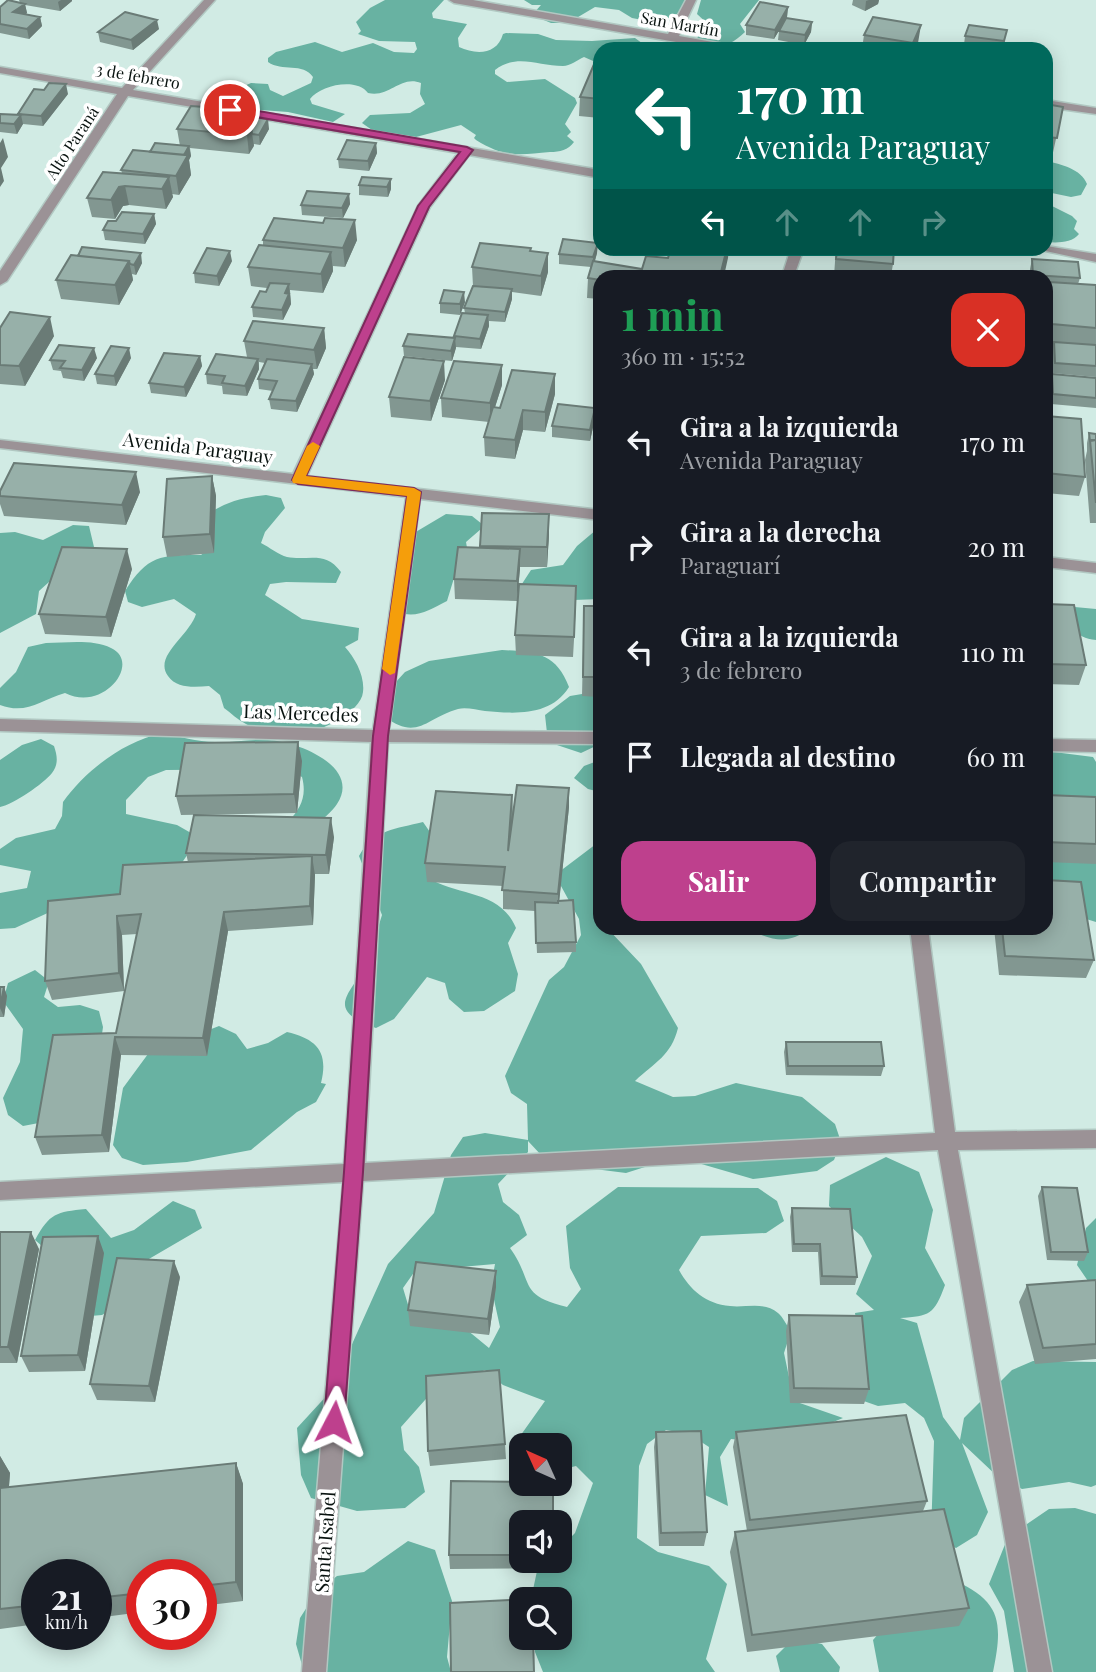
<!DOCTYPE html>
<html lang="es">
<meta charset="utf-8">
<style>
:root{--surface:#171b24;--page:#20242c;--text:#f1f3f6;--muted:#9ea1a6;--accent:#be408d}
body{margin:0;font-family:"Playfair Display",serif;background:var(--page);color:var(--text);height:100vh;display:flex;flex-direction:column;font-size:26px;white-space:nowrap}
*{box-sizing:border-box;margin:0}
p{font-size:23px;color:var(--muted)}
.icon{flex:none;width:38px;height:38px;fill:none;stroke:currentColor;stroke-width:2;stroke-linecap:round;stroke-linejoin:round}
.map{position:relative;flex:1;overflow:hidden}
.panel{position:absolute;left:593px;top:270px;width:460px;height:665px;display:flex;flex-direction:column;background:var(--surface);border-radius:21px;box-shadow:0 4px 18px #0003}
.panel>*{flex:none}
.hud{position:absolute;left:593px;top:42px;width:460px;height:214px;border-radius:21px;box-shadow:0 4px 18px #0003;background:#00695c;color:#fff;overflow:hidden}
.needle{width:46px;rotate:315deg}
.fabs{position:absolute;left:509px;top:1433px;display:grid;gap:14px}
.fabs a{display:grid;place-items:center;width:63px;height:63px;border-radius:14px;background:var(--surface);box-shadow:0 4px 18px #0003;font-size:35px}
.speed{position:absolute;left:21px;top:1559px;display:flex;gap:14px;font-size:35px;font-weight:700;text-align:center}
.speed>*{display:grid;place-content:center;width:91px;height:91px;border-radius:50%;background:var(--surface);box-shadow:0 4px 18px #0003;line-height:1}
.speed small{font-size:18px;font-weight:400}
.speed .limit{border:10px solid #d22;background:#fff;color:#111}
.pin{position:absolute;display:grid;place-items:center;width:60px;height:60px;color:#fff;margin:-30px;border:4px solid #fff;border-radius:50%;box-shadow:0 2px 7px #0007}
.me{position:absolute;width:77px;margin:-38px;rotate:4deg;stroke-linejoin:round;filter:drop-shadow(0 0 5px #0008)}
.turn{display:flex;align-items:center;gap:24px;height:147px;padding:0 28px;font-size:32px}
.turn .icon{width:91px;height:91px;stroke-width:2.5}
.turn b{display:block;font-size:49px;line-height:60px}
.lanes{display:flex;align-items:center;height:66px;padding:0 28px;background:#0003;justify-content:center;gap:35px;direction:ltr}
.lanes .off{opacity:.35}
.round{display:grid;place-items:center;flex:none;width:74px;height:74px;border-radius:21px;background:var(--page)}
.headline{display:flex;align-items:center;justify-content:space-between;height:119px;padding:0 28px}
h1{font-size:42px;font-weight:700;line-height:52px;color:#1e9e55}
.cta{display:flex;gap:14px;margin-top:auto;padding:14px 28px}
.cta a{flex:1;height:80px;border-radius:21px;background:var(--accent);color:#fff;font-size:28px;font-weight:700;line-height:80px;text-align:center}
.cta a+a{background:var(--page);color:var(--text)}
ul{padding:0;list-style:none}
li{display:flex;align-items:center;gap:21px;height:105px;padding:0 28px}
li div{flex:1}
li b{display:block;font-size:26px}
li em{font-style:normal}
.map>svg:first-child{display:block}
</style>
<div class="map">
<svg width="1096" height="1672" viewBox="0 0 1096 1672">
<rect width="100%" height="100%" fill="#d1ebe4"/>
<!-- forest -->
<path fill="#68b2a2" fill-rule="evenodd" d="M385 0H444L432 13 433 18 467 24 458 38 459 47C476 55 497 55 503 34L506 33 538 34 556 40 592 41 635 38 650 49H600V64L584 57C577 60 570 66 563 66 538 66 517 53 495 70V74L507 82 545 79 575 98 577 103 565 124 571 132 567 136 574 142C568 150 560 152 550 152 519 155 505 158 476 140L474 138 476 135 461 125 416 137 372 130 362 123 370 115 410 113 425 104 420 94 421 83C400 75 390 98 368 93 357 77 320 85 310 99L312 104 345 114 333 122 288 112 231 108 219 101 221 96 251 83 268 84 270 90 283 96 311 83 313 77C303 62 282 72 268 62V58L276 52 315 42 342 52 373 43 394 52 414 53 417 49 415 42 379 41 358 34 361 31 356 22 370 8Z
M524 0H690L685 10 658 23 632 18 619 10 595 7 568 23H551L532 15 541 5H532Z
M701 0H759L740 24 745 32C731 46 714 52 696 43L697 38 710 26 697 14Z
M1046 161C1061 164 1081 169 1087 184L1081 195 1071 197 1047 192Z
M1046 203 1072 216 1077 221 1074 229 1079 234C1072 243 1057 243 1047 242Z
M266 495 281 498 285 508 265 532 261 543C269 547 279 555 287 557 309 561 325 550 341 572L336 583 286 582 270 584 265 595 302 619 359 628 358 640 345 647C355 658 365 676 363 692 361 713 318 733 299 734 289 735 254 729 246 724 238 720 231 713 224 708L220 695 209 686C195 687 177 689 168 676 153 656 190 635 196 614L174 599 142 607 128 602 125 591C148 555 160 555 201 555L213 545 207 515C224 502 244 497 266 495Z
M446 514 472 516 482 524 481 529 466 542 470 565 454 578 447 601C429 610 417 619 397 612L391 601 414 533Z
M73 525 89 526 94 547 100 557 66 578 49 582 39 591 36 614 0 633V533L15 532 43 540Z
M596 530H600V599L548 601 518 590 531 570 563 565 577 546Z
M1064 606 1096 609V640C1074 638 1070 625 1064 606Z
M46 643C66 643 93 639 111 648 142 662 104 713 65 693 40 700 27 715 0 705V688L16 672 28 647Z
M502 650C536 652 556 653 569 687 551 716 516 714 485 711 477 710 466 707 458 709 426 718 417 742 384 716V695L405 672 429 661Z
M600 691V744L581 753 548 742 545 715 570 696Z
M162 733C179 736 197 742 215 742 232 743 250 739 268 740 296 741 362 766 337 804 332 812 321 820 314 827L288 822C301 808 307 796 302 777L286 769 166 770 148 777 126 800V814L177 825 191 833 192 848 164 889 52 911 15 928 0 929V893L27 888 31 871 0 865V849L16 838 55 829 62 816 63 802C86 770 123 742 162 733Z
M41 739 54 746C57 755 59 764 52 773 43 784 14 804 0 807V760L22 745Z
M1046 751 1093 757 1096 762V820L1047 814Z
M600 760V792L588 789 574 778 584 766Z
M423 822 432 835 427 877C457 897 500 889 516 928L508 943 518 974 515 991 484 1011 464 1012 449 999 445 983 427 977 394 1019 376 1028C321 1009 353 993 367 962 373 947 377 930 382 915L359 856C374 829 396 829 423 822Z
M600 841V928H607L641 964 678 1028C671 1056 655 1062 635 1081L673 1097 695 1096 736 1083 802 1097 835 1124 841 1142 834 1160 817 1171 753 1179 691 1161 648 1166 626 1173 563 1165 542 1156 528 1141V1152L498 1184 503 1202 519 1215 527 1235 510 1248C535 1283 517 1295 567 1307L581 1289 570 1268 566 1226 618 1187 758 1188 777 1201 784 1221 766 1233 701 1236 679 1270C690 1290 706 1304 730 1306 746 1308 764 1301 778 1313 783 1317 787 1326 791 1331L784 1353 794 1401 843 1418 780 1444 731 1439 720 1457 728 1506 705 1495 709 1447 689 1434 666 1430 647 1444 639 1466 637 1538 658 1552 709 1566 727 1584 706 1659 715 1672H543L535 1652 534 1638H560V1600L531 1599 537 1571 547 1561H560V1548L575 1533 593 1483 576 1466 560 1470V1446H522L521 1468 513 1462 518 1439 545 1401 503 1385 485 1370 433 1391 401 1427 404 1450 419 1467 425 1492 405 1508 357 1511 311 1498 301 1475 297 1428 331 1391 388 1264 434 1213 451 1155 463 1137 485 1133 528 1140 527 1104 511 1093 505 1076 549 980 564 967 581 935 579 919 555 875ZM495 1264 491 1286 500 1327 489 1348 455 1320 409 1308 403 1288 415 1271Z
M1046 856 1096 860V922L1047 907Z
M760 928H809V929C791 942 779 942 759 934Z
M35 970 49 981 44 997 58 1007 80 1005 99 1011 103 1027 98 1062 44 1122 23 1126 8 1115 3 1098 20 1062 23 1029 3 1001 8 983Z
M219 1026 236 1034 247 1049 268 1043 287 1032C316 1039 329 1051 321 1083L326 1084 316 1102 297 1112 251 1150 187 1162 143 1165 122 1158 113 1145 123 1088 148 1054Z
M886 1157 919 1172 933 1210 925 1248 945 1285C934 1315 930 1316 900 1318L917 1323 943 1417 960 1440 964 1418 1012 1370 1033 1361 1096 1362V1485L1091 1487 1069 1482 1022 1489 998 1477 962 1443 988 1512 977 1535 956 1548 931 1536 934 1441 924 1418 905 1403 878 1406 855 1398 861 1356 855 1313 874 1310 856 1294 872 1256 862 1237 829 1206 830 1185Z
M173 1201 195 1210 202 1228 142 1263 121 1303 102 1315 79 1317 49 1252 35 1240C50 1213 56 1212 86 1209L111 1238 134 1230Z
M1096 1218V1286L1090 1284 1077 1265 1086 1228Z
M1075 1508 1096 1514V1672H1014L1004 1611 989 1584 1008 1537 1049 1509Z
M408 1541 435 1550 452 1601 447 1657 451 1672H304L296 1644 300 1618 316 1593 337 1576 364 1572Z
M949 1578C1000 1600 1004 1619 993 1672H879L873 1640 924 1581Z
M794 1638 822 1644 840 1667 839 1672H780L776 1656Z"/>
<g fill="none" stroke-linecap="round" stroke-linejoin="round">
<defs>
<path id="minor" d="M204 0H215L133 90 600 170V178L469 155 430 207 307 476 600 510V520L420 499 389 730 600 732V744L388 742 365 1163 935 1133 910 928H928L955 1132 1096 1130V1148L958 1150 1052 1672H1028L938 1150 363 1181 326 1672H302L343 1182 0 1200V1182L344 1164 371 742 0 731V719L373 730 406 497 0 448V440L293 474 418 206 458 153 128 96 7 281 0 285V271L117 94 0 73V67L122 88Z
M449 0H473L668 34 686 0H696L679 36 735 46 741 49H716L454 3Z
M1046 100 1096 108V114L1046 107Z
M1046 246 1096 254V262L1032 248H1046Z
M791 248H804L794 276H782Z
M1046 557 1096 563V573L1046 567Z
M1046 739 1096 740V752L1046 751Z"/>
</defs>
<!-- minor casing -->
<use href="#minor" stroke="#b1c8c2" stroke-width="3"/>
<!-- minor -->
<use href="#minor" fill="#9b9296" fill-rule="evenodd"/>
</g>
<!-- wall -->
<path fill="#829791" d="M19 0H72V1L60 11 25 5 27 13 26 14 40 17 42 26 29 39 0 33V7L20 3Z
M853 0H879L878 4 865 11 852 5Z
M788 7 787 17 774 39 746 35V25Z
M812 22 811 32 804 45 778 40 779 31Z
M159 29 133 50 100 42 98 32Z
M864 35 918 43 916 49H862Z
M965 36 1005 40 1002 49H991L964 45Z
M600 63V118L579 116 580 97Z
M68 94 43 126 23 124 17 134 0 132V114H18Z
M1046 104 1063 107 1052 157 1046 156Z
M230 109 233 125 269 129 260 145 254 144 249 154 190 148 191 156 189 160 191 175 179 195 172 194 173 197 166 209 129 205 123 206 115 219 92 217 87 198 122 173 121 170 150 152 180 146 177 129Z
M376 143 377 153 369 171 339 168 338 159Z
M362 177 391 189 388 197 359 195V185Z
M349 194 350 204 343 218 302 215 301 205Z
M154 214 156 224 145 244 105 240 103 230 116 221Z
M263 240H357L345 267 333 266V271L323 293 290 290 291 304 283 320 253 317 252 307 266 292 267 288 251 286 248 267 263 245Z
M531 248V251L548 272 541 296 512 292V299L505 322 489 321V326L481 349 456 347 452 361 404 356 403 346 454 338 465 313 464 308 473 286 472 267Z
M836 248H894L893 264 891 276H834Z
M597 253 595 261 642 269 668 258H728L600 276V299L587 298 588 278 591 267 559 264V254Z
M78 256 142 263 136 275 132 274 133 280 119 305 61 299 56 280Z
M1032 259 1080 278 1078 284 1096 285V377L1052 373 1051 352 1053 344H1047L1046 293 1048 286H1046V276H1030V269Z
M232 261 219 286 195 283 194 273Z
M465 302 460 315 440 313V303Z
M0 328 54 336 25 386 0 384Z
M324 328 326 348 317 369H313L314 374 297 412 271 409 269 399 273 391 259 389 258 379 265 363 259 362V369L247 396 223 394 222 386 207 384 206 374 247 357 244 341Z
M200 356 202 366 186 397 151 393 149 383Z
M97 358 84 381 63 378 61 371 53 370 50 360Z
M131 358 116 386 97 384 95 374Z
M555 374V394L545 432 523 430 515 459 485 456 484 437 489 422 442 417 441 398 502 385 495 407 500 408Z
M1052 374 1096 378V408L1051 404 1049 385Z
M445 380 431 421 391 417 389 397Z
M1046 416 1085 477 1079 496 1046 493Z
M595 418 590 441 552 437V426Z
M1089 433 1096 434V523H1090L1085 460 1087 451V443Z
M212 476 216 496 214 553 167 557 163 537Z
M0 491 140 492 126 525 4 516 0 504Z
M482 513 549 534 547 567H520L517 601 455 599 454 579 480 548Z
M132 569 111 637 45 634 39 614Z
M1046 604 1086 665 1079 685 1046 684Z
M576 605 573 657 516 655 515 635Z
M584 606H600V697L582 696Z
M302 761 297 813 181 815 176 796Z
M512 795 513 812 569 807 559 901 576 942V952L537 953 535 911 503 909V886L427 882 425 863Z
M1046 795 1096 797V864L1046 862Z
M334 837 329 874H315L313 925 228 931 207 1056 121 1055 109 1152 42 1155 35 1137 116 1033 137 934 122 935 124 991 52 1000 45 981 120 894 188 862 186 853Z
M994 928H1046L1094 960 1086 978 999 975Z
M0 987H4L7 996 4 1017H0Z
M786 1042 884 1066 881 1076 786 1075 784 1052Z
M1042 1187 1088 1252 1084 1261 1047 1260 1038 1196Z
M792 1208 857 1277 855 1285H820L818 1252H792L790 1217Z
M0 1232 39 1249 17 1363H0Z
M104 1253 85 1371 29 1372 21 1356Z
M496 1271V1287L489 1335 410 1326 408 1310Z
M180 1277 155 1402 97 1400 90 1384Z
M1096 1280V1359L1035 1364 1019 1302 1027 1285Z
M789 1315 869 1389 864 1404 790 1403 786 1331Z
M656 1432 707 1532 704 1546H659L654 1447Z
M736 1432 927 1501 923 1511 969 1608 959 1626 747 1652 730 1552 735 1532 747 1531 733 1447Z
M505 1444 506 1459 430 1466 428 1451Z
M0 1456 10 1473 9 1487 236 1463 243 1484V1601L201 1606V1575H142V1612L96 1618V1575H37V1624L0 1629Z
M522 1522V1561H552V1568L450 1569 449 1555Z"/>
<!-- shaded-wall -->
<path fill="#6a7b76" d="M61 0H72V1L60 11 58 2Z
M869 0H879L878 4 865 11 866 1Z
M25 4 27 13 16 21 13 12Z
M788 7 787 17 774 39 775 30Z
M40 17 42 26 29 39 27 29Z
M157 20 159 29 133 50 131 40Z
M812 22 811 32 804 45 805 35Z
M921 25 918 43 916 49H912L913 43Z
M66 84 68 94 43 126 41 116Z
M230 109 233 128 222 124Z
M21 115 23 124 17 134 14 124Z
M268 119 269 129 260 145 259 135Z
M251 127 254 146 249 154 247 135Z
M3 138 8 157 1 168 4 181 0 187V143Z
M376 143 377 153 369 171 368 161Z
M189 146 191 156 189 160 191 175 179 195 176 176 183 158Z
M169 177 173 197 166 209 162 189Z
M391 179V189L388 197 387 187Z
M125 186 129 205 123 206 115 219 111 200 119 187Z
M349 194 350 204 343 218 342 208Z
M154 214 156 224 145 244 143 234Z
M355 220 357 240 345 267 343 248Z
M598 243 597 253 593 267V257Z
M727 248H729L728 258 724 276H720Z
M230 251 232 261 219 286 217 276Z
M331 252 333 271 323 293 321 274Z
M141 253 142 263 136 275 134 265Z
M548 253V272L541 296V276Z
M129 261 133 280 119 305 115 285Z
M289 284 291 304 283 320 282 310 285 293Z
M512 289V299L505 322V312Z
M464 292 465 302 460 315V304Z
M488 315 489 326 481 349 480 339Z
M50 317 54 336 25 386 19 366Z
M324 328 326 348 317 369 314 350Z
M455 338 456 348 452 361 451 351Z
M94 348 97 358 84 381 82 370Z
M129 348 131 358 116 386 114 376Z
M200 356 202 366 186 397 184 387Z
M258 359 259 369 247 396 245 386Z
M444 361 445 380 431 421 430 401Z
M312 364 314 374 297 412 296 401Z
M502 365V385L490 423V403Z
M555 374V394L545 432V412Z
M595 408V418L590 441V430Z
M523 410V430L515 459V440Z
M136 472 140 492 126 525 122 505Z
M212 476 216 496 214 553 210 534Z
M549 514V534L547 567V547Z
M127 549 132 569 111 637 106 617Z
M520 549V569L517 601V581Z
M298 742 302 761 297 813 294 794Z
M569 788V807L558 913V894Z
M331 818 334 837 329 874 326 855Z
M312 856 315 875 313 925 310 906Z
M224 912 228 931 207 1056 203 1038Z
M117 916 122 935 124 991 119 973Z
M4 987 7 996 4 1017 0 1008Z
M115 1037 121 1055 109 1152 102 1135Z
M31 1232 39 1249 17 1363 8 1347Z
M98 1236 104 1253 85 1371 78 1355Z
M174 1261 180 1277 155 1402 149 1386Z
M496 1271V1287L489 1335 488 1319Z
M0 1456 10 1473 7 1509 0 1499Z
M236 1463 243 1484V1601L236 1582Z"/>
<!-- building -->
<path fill="#97b0a9" stroke="#6a7b76" stroke-width="2" d="M8 0 25 4 13 12 40 17 27 29 0 24V7Z
M760 2 788 7 775 30 746 25Z
M125 12 157 20 131 40 98 32Z
M873 17 921 25 913 43 864 35Z
M786 18 812 22 805 35 779 31Z
M969 25 1007 30 1004 41 965 36Z
M595 62 600 63V99L580 97Z
M49 83 66 84 41 116 18 114 34 89 44 90Z
M1046 104 1063 107 1057 138 1046 137Z
M191 106 230 109 222 124 251 127 247 135 177 129Z
M0 114 21 115 14 124 0 123Z
M249 117 268 119 259 135 252 134 251 127 244 126Z
M347 140 376 143 368 161 338 159Z
M155 143 189 146 184 155 150 152Z
M133 150 188 155 176 176 121 170Z
M103 172 169 177 162 189 125 186 119 187 111 200 87 198Z
M362 177 391 179 387 187 359 185Z
M307 191 349 194 342 208 301 205Z
M122 212 154 214 143 234 103 230 108 221H116Z
M274 218 323 223 325 218 355 220 343 248 263 240Z
M563 239 598 243 593 257 559 254Z
M480 243 531 248 530 251 548 253 541 276 472 267Z
M259 245 331 252 321 274 248 267Z
M82 247 141 253 134 265 130 264 129 261 78 256Z
M207 248 230 251 217 276 194 273Z
M671 248H727L720 276H600V280L588 278 593 261 642 269 646 256 668 258Z
M837 248H894L893 264 836 259Z
M71 255 129 261 115 285 56 280Z
M1032 259 1078 262 1080 278 1033 275Z
M1049 282 1096 285V328L1052 324Z
M270 283 289 284 285 293 289 294 282 310 252 307 260 291 266 292Z
M473 286 512 289 505 312 464 308Z
M444 290 464 292 460 304 440 303Z
M10 312 50 317 19 366 0 365V328Z
M462 313 488 315 480 339 454 336Z
M253 321 324 328 314 350 244 341Z
M408 334 455 338 451 351 403 346Z
M1054 342 1096 345V366L1055 363Z
M59 345 94 348 82 370 60 368 65 361 50 360Z
M111 346 129 348 114 376 95 374Z
M164 353 200 356 184 387 149 383Z
M216 354 258 359 245 386 222 383 225 376 206 374Z
M404 357 444 361 430 401 389 397Z
M267 359 312 364 296 401 269 399 277 381 258 379Z
M454 361 502 365 490 403 441 398Z
M512 370 555 374 545 412 523 410 515 440 484 437 493 407 500 408Z
M1052 374 1096 378V398L1053 394Z
M558 404 595 408 590 430 552 426Z
M1046 416 1081 419 1085 477 1046 473Z
M1089 433 1096 434V440L1090 441Z
M1090 440H1096V503Z
M14 463 136 472 122 505 0 496V491Z
M212 476 210 534 163 537 167 479Z
M482 513 549 514 547 547 480 546Z
M62 547 127 549 106 617 39 614Z
M458 547 520 549 517 581 454 579Z
M519 584 576 586 574 637 515 635Z
M1046 604 1074 605 1086 665 1046 664Z
M584 606H600V677H583Z
M298 742 294 794 176 796 185 743Z
M517 785 569 788 558 894 502 890 505 867 425 863 436 791 512 795 508 851Z
M1046 795 1096 797V844L1046 842Z
M194 815 331 818 326 855 186 853Z
M312 856 310 906 224 912 203 1038 115 1037 102 1135 35 1137 53 1035 116 1033 141 914 117 916 119 973 45 981 48 901 120 894 123 865Z
M1046 880 1081 882 1094 960 1005 956 1002 928H1046Z
M573 900 576 942 536 943 535 902 558 903V901Z
M0 987H4L0 1007Z
M786 1042H881L884 1066H788Z
M1042 1187 1077 1188 1088 1252H1051Z
M792 1208 850 1209 857 1277 822 1276 820 1244H794Z
M0 1232H31L8 1347H0Z
M98 1236 78 1355 21 1356 43 1237Z
M117 1258 174 1261 149 1386 90 1384Z
M416 1262 496 1271 488 1319 408 1310Z
M1096 1280V1344L1043 1348 1027 1285Z
M789 1315 862 1316 869 1389 794 1388Z
M499 1370 505 1444 428 1451 426 1376Z
M906 1415 927 1501 750 1520 736 1432Z
M701 1431 707 1532 661 1533 656 1432Z
M236 1463V1582L201 1586V1575H142V1593L96 1598V1575H37V1605L0 1609V1488Z
M451 1481 522 1482V1484H553V1522H522V1555H449Z
M944 1509 969 1608 752 1635 735 1532Z
M531 1599 522 1600V1638H533L534 1672H451L450 1603Z"/>
<!-- route -->
<path fill="#be408d" stroke="#7c2a5c" stroke-width="2" d="M230 106 467 147 473 150 429 207 306 476 414 488 421 492 388 736 363 1172 344 1422 341 1429 334 1432 327 1429 324 1422 344 1172 373 736 407 496 298 484 292 480 418 206 460 152 227 112 225 110Z"/>
<!-- slow -->
<path fill="#f59e0b" d="M313 442 320 446 306 476 414 488 421 492 395 673 390 675 382 669 407 496 293 483 292 480 307 446Z"/>
<g text-anchor="middle" stroke-width="7" stroke-linejoin="round" paint-order="stroke">
<!-- far-street labels -->
<g font-size="16" fill="#091310" stroke="#fff">
<text transform="translate(680 24) rotate(10)" y="6">San Martín</text>
<text transform="translate(138 76) rotate(10)" y="6">3 de febrero</text>
<text transform="translate(72 143) rotate(-57)" y="6">Alto Paraná</text>
</g>
<!-- street labels -->
<g font-size="19" fill="#091310" stroke="#fff">
<text transform="translate(198 448) rotate(7)" y="7">Avenida Paraguay</text>
<text transform="translate(301 713) rotate(2)" y="7">Las Mercedes</text>
<text transform="translate(325 1542) rotate(-86)" y="7">Santa Isabel</text>
</g>
</g>
</svg>
<div class="fabs">
<a><svg class="needle" viewBox="-14 -14 28 28"><path d="M0-13l5 13h-10z" fill="#e53935"/><path d="M0 13l5-13h-10z" fill="#9ea1a6"/></svg></a>
<a><svg class="icon" aria-label="sound" viewBox="0 0 24 24"><path d="M4 9h4l5-4v14l-5-4H4zM17 9q2 3 0 6"/></svg></a>
<a><svg class="icon" aria-label="search" viewBox="0 0 24 24"><circle cx="10" cy="10" r="6"/><path d="M15 15l6 6"/></svg></a>
</div>
<div class="speed"><div>21<small>km/h</small></div><div class="limit">30</div></div>
<div class="pin" style="left:230px;top:110px;background:#d93025"><svg class="icon" aria-label="arrive" viewBox="0 0 24 24"><path d="M6 21V4h12l-3 4 3 4H6"/></svg></div>
<svg class="me" style="left:334px;top:1422px" viewBox="-20 -20 40 40"><path d="M0-17L14 15 0 8-14 15z" fill="#be408d" stroke="#fff" stroke-width="4"/></svg>
<div class="hud">
<div class="turn"><svg class="icon" aria-label="left" viewBox="0 0 24 24"><path d="M17 20v-9H6M10 6l-5 5 5 5"/></svg><div><b>170 m</b>Avenida Paraguay</div></div>
<div class="lanes"><svg class="icon" aria-label="left" viewBox="0 0 24 24"><path d="M17 20v-9H6M10 6l-5 5 5 5"/></svg><svg class="icon off" aria-label="ahead" viewBox="0 0 24 24"><path d="M12 20V5M6 11l6-6 6 6"/></svg><svg class="icon off" aria-label="ahead" viewBox="0 0 24 24"><path d="M12 20V5M6 11l6-6 6 6"/></svg><svg class="icon off" aria-label="right" viewBox="0 0 24 24"><path d="M7 20v-9h11M14 6l5 5-5 5"/></svg></div>
</div>
<section class="panel">
<div class="headline"><div><h1>1 min</h1><p>360 m · 15:52</p></div><a class="round" style="background:#d93025;color:#fff"><svg class="icon" aria-label="close" viewBox="0 0 24 24"><path d="M6 6l12 12M18 6L6 18"/></svg></a></div>
<ul>
<li><svg class="icon" aria-label="left" viewBox="0 0 24 24"><path d="M17 20v-9H6M10 6l-5 5 5 5"/></svg><div><b>Gira a la izquierda</b><p>Avenida Paraguay</p></div><em>170 m</em></li>
<li><svg class="icon" aria-label="right" viewBox="0 0 24 24"><path d="M7 20v-9h11M14 6l5 5-5 5"/></svg><div><b>Gira a la derecha</b><p>Paraguarí</p></div><em>20 m</em></li>
<li><svg class="icon" aria-label="left" viewBox="0 0 24 24"><path d="M17 20v-9H6M10 6l-5 5 5 5"/></svg><div><b>Gira a la izquierda</b><p>3 de febrero</p></div><em>110 m</em></li>
<li><svg class="icon" aria-label="arrive" viewBox="0 0 24 24"><path d="M6 21V4h12l-3 4 3 4H6"/></svg><div><b>Llegada al destino</b></div><em>60 m</em></li>
</ul>
<div class="cta"><a>Salir</a><a>Compartir</a></div>
</section>
</div>
